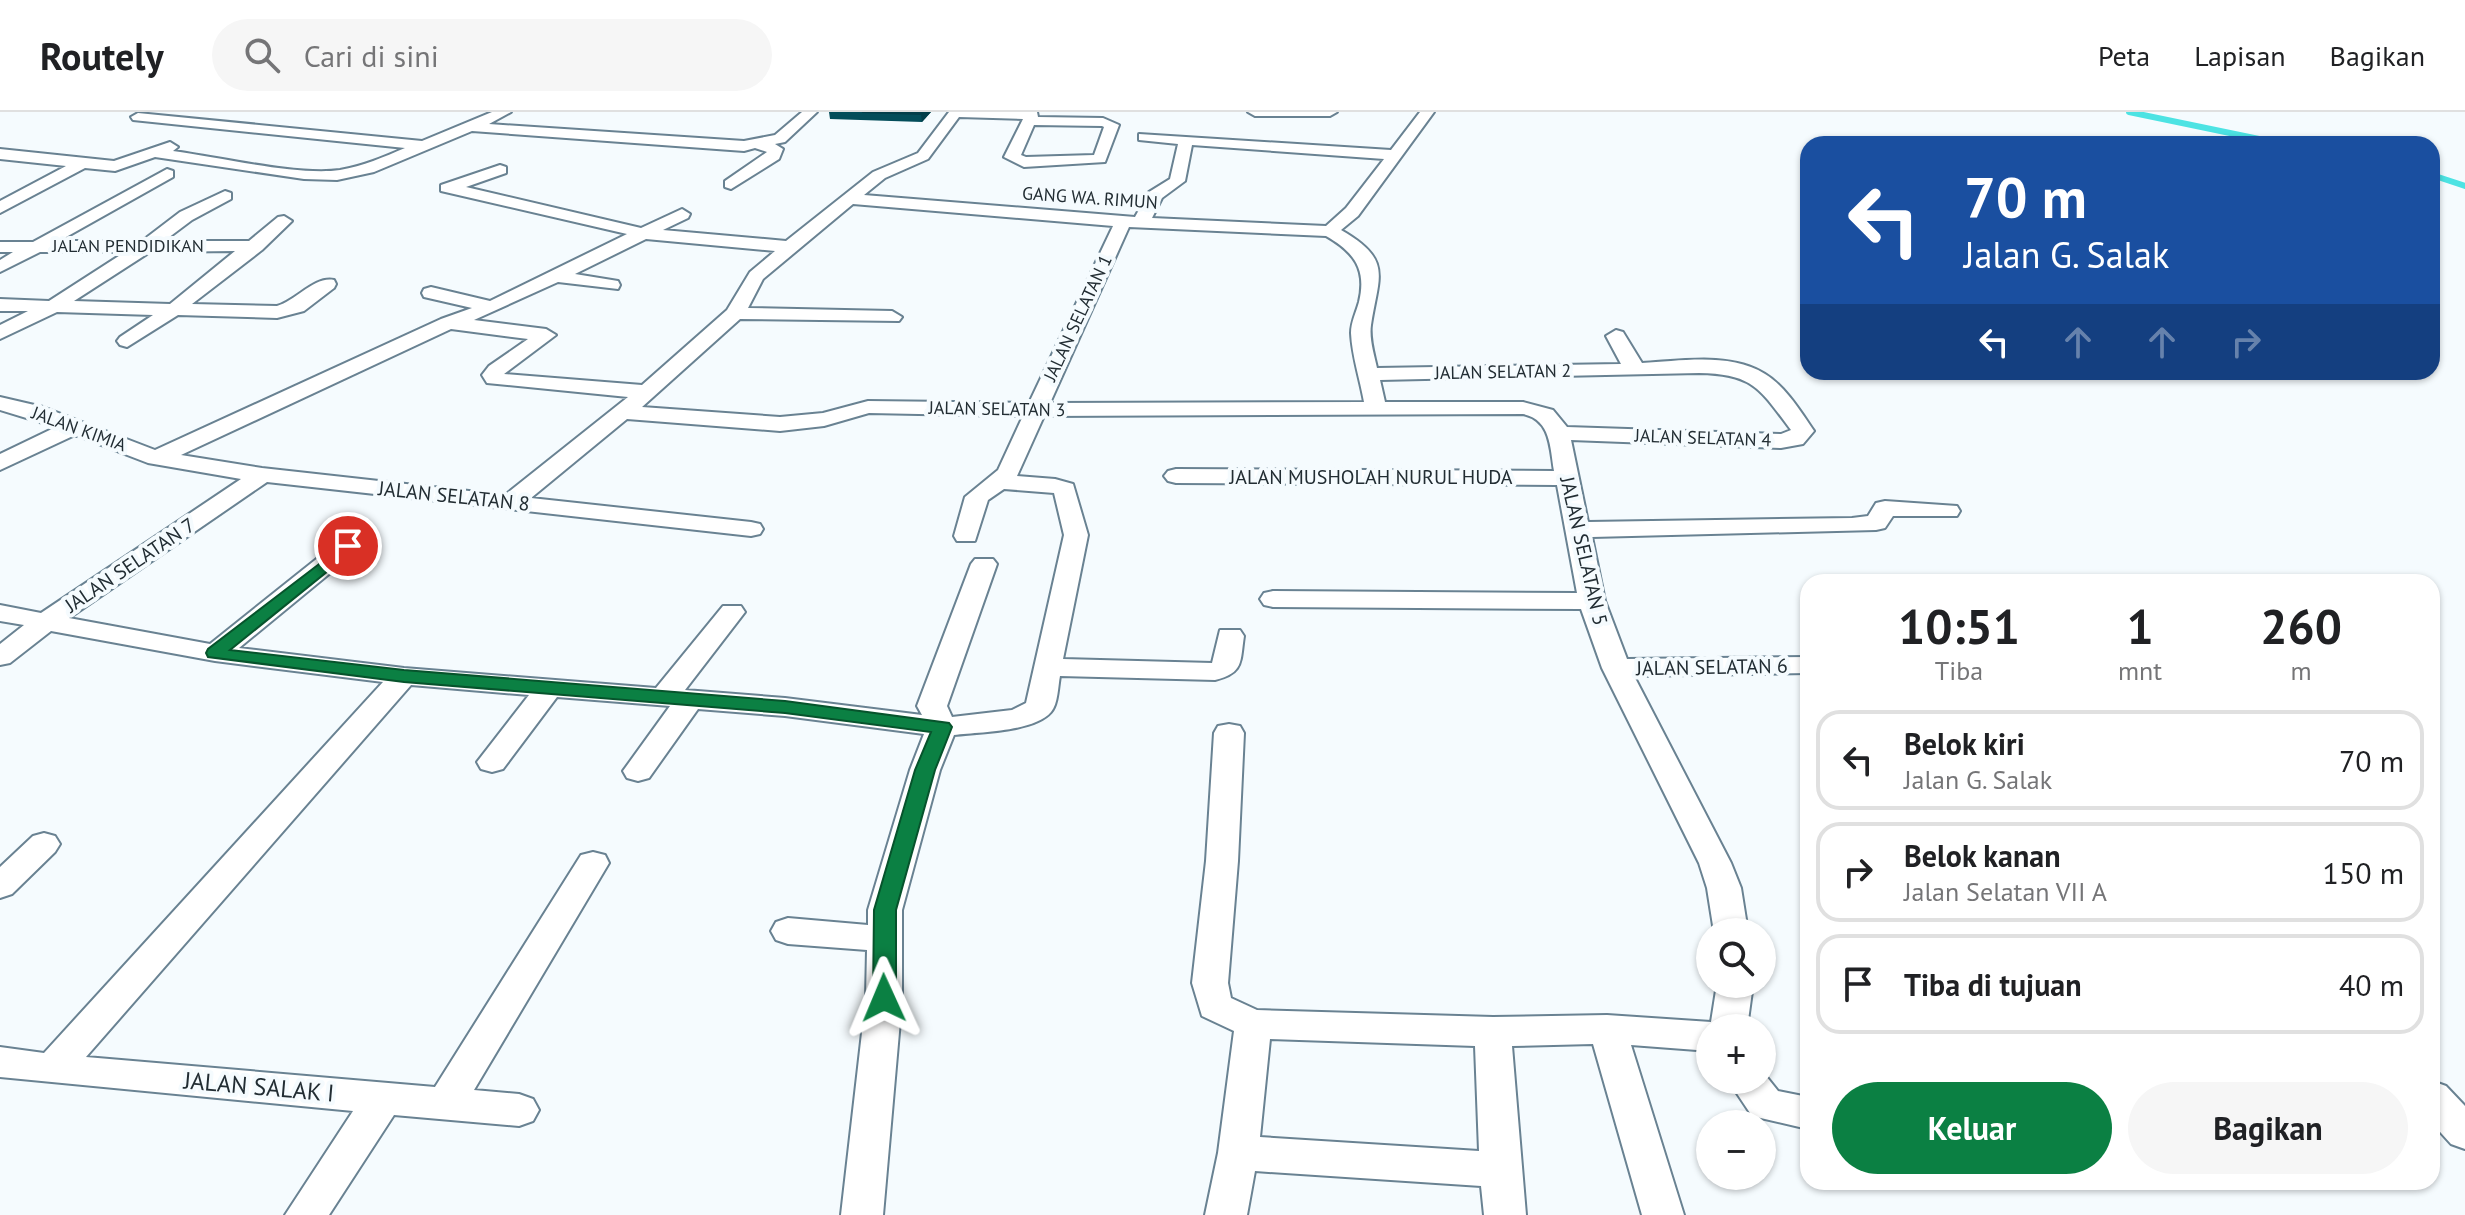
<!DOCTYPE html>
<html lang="id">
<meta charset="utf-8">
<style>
:root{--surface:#fff;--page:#f6f6f6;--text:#202124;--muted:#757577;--line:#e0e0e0;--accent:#0b8043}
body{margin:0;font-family:"PT Sans",sans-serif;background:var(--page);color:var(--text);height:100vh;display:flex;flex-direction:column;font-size:30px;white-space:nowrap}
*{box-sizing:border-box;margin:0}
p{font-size:26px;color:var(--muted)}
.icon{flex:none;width:44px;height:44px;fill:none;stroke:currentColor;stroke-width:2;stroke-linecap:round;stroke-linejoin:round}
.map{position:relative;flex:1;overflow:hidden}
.panel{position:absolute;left:1800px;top:462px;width:640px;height:616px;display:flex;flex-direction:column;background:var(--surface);border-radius:24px;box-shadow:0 2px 6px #0004}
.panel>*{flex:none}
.hud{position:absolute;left:1800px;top:24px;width:640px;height:244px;border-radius:24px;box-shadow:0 2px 6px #0004;background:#1a4fa0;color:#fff;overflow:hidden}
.fabs{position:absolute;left:1696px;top:806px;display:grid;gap:16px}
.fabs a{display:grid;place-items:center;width:80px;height:80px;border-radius:50%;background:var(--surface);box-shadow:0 2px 6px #0004;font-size:40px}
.pin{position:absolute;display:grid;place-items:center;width:68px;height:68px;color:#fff;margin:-34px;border:4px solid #fff;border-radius:50%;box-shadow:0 2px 8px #0007}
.me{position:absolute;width:88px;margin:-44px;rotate:359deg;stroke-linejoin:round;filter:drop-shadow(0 0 6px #0008)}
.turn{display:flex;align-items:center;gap:28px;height:168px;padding:0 32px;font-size:36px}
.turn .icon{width:104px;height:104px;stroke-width:2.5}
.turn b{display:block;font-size:56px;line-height:68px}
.lanes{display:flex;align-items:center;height:76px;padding:0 32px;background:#0003;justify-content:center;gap:40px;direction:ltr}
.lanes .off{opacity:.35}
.eta{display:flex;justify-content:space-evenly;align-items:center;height:136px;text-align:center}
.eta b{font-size:48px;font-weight:600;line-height:56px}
.action{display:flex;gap:16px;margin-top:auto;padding:16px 32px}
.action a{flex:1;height:92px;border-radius:48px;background:var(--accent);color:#fff;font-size:32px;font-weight:600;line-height:92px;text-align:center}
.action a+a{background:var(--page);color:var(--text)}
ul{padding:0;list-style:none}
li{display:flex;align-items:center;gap:24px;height:100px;margin:0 16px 12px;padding:0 16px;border:4px solid var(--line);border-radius:24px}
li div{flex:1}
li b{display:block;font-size:30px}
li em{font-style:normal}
header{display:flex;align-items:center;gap:48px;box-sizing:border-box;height:112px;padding:0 40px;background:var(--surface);border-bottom:2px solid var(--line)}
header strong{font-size:38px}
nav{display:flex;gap:44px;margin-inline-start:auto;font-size:28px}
.search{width:560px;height:72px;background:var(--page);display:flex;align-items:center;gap:20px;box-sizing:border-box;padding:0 28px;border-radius:44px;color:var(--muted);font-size:30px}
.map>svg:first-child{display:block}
</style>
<header>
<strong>Routely</strong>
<div class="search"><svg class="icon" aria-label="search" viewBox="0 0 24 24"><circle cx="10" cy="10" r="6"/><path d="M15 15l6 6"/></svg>Cari di sini</div>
<nav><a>Peta</a><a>Lapisan</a><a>Bagikan</a></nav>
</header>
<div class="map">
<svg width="2465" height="1103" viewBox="0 0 2465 1103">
<rect width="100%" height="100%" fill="#f5fbfe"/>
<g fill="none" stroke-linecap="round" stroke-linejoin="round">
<!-- stream -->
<path stroke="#4de3e3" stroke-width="6" d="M2129 0 2283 32
M2432 63 2465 74"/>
<defs>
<path id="street" d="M492 0H511L489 12 744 29 775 23 802 0H817L785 30 775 32 783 37 779 47 731 77 725 75V69L767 40 755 36 744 39 472 19 374 60 337 68 304 67 155 45 115 59 85 56 0 101V89L66 54 0 47V37L114 49 170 30 178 35 173 39C219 45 297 64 340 58 363 54 384 45 405 36L133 8 131 5 138 1 422 29Z
M949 0H1037L1038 5 1103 6 1119 13 1105 50 1024 55 1004 45 1023 7 959 5 928 47 885 66 864 83 1135 105 1149 80 1170 67 1178 32 1139 28V22L1391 38 1420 0H1434L1358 104 1341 118C1394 148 1378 165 1371 213 1369 227 1374 242 1377 256L1621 252 1606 224 1616 218 1623 220 1642 251C1680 249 1731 240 1765 262 1785 274 1801 300 1814 319L1803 332 1781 336 1571 328 1588 410 1852 406 1868 404 1876 391 1885 389 1957 394 1960 399 1957 404H1893L1885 416 1876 418 1592 425 1605 489 1627 547 1808 545V561L1634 564 1731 751 1741 776 1748 820H1714L1707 776 1699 751 1602 556 1581 497 1273 495 1264 493 1260 487 1264 481 1273 479 1577 481 1557 373 1176 371 1168 369 1164 364 1168 359 1176 357 1554 359C1550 335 1551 308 1523 302L1044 304 1017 364 1055 367 1073 372 1088 423 1063 547 1212 551 1220 518H1240L1244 524C1240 550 1244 561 1215 568L1060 564C1058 574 1058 592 1051 600 1034 620 978 620 954 623L940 658 902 798V886L883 1103H841L866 886 867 838 788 832 776 828 771 819 776 810 788 806 868 813V798L910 658 924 622 785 604 698 597 649 666 638 669 627 666 623 659 670 594 557 585 503 657 492 660 481 657 477 650 529 583 411 573 86 945 435 975 581 743 593 740 605 743 609 751 474 978 519 982 533 987 539 998 533 1009 519 1014 394 1003 329 1103H285L353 999 0 965V935L44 941 383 570 215 549 51 519 10 551 0 553V532L24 513 0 509V493L41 501 241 367 148 351 75 323 0 358V342L56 315 0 298V285L43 295 155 338 441 207 472 196 424 185 422 181 424 177 431 175 490 189 627 122 441 79V73L500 53 506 55V61L466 75 641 116 682 97 690 102 688 106 663 118 786 129 873 60 918 41ZM1034 13 1102 14 1104 15 1094 43 1026 45 1021 43ZM1192 33 1384 47 1346 96 1326 114 1152 106 1162 86 1185 69ZM853 92 1113 114 1029 291 868 289 823 301 780 305 642 295 740 207 899 209 902 205 892 199 748 196 763 167ZM1129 115 1326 124C1354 140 1367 157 1359 190 1356 201 1351 210 1351 221 1352 244 1360 267 1364 290L1050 291ZM646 127 775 139 750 160 727 198 642 273 504 262 556 223 546 217 474 208 558 170 618 177 620 173 618 169 575 162ZM451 217 528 227 489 254 482 263 487 271 628 285 505 383 262 356 181 343ZM1699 261C1754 262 1760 277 1791 318L1781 322 1567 315 1553 298 1523 290H1385L1380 268ZM869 301 1023 304 998 358 965 385 954 424 957 429H975L988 388 1004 377 1054 381 1064 423 1026 591 1012 598 952 605 947 594 997 452 993 447H975L971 452 917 594 922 603 785 586 685 578 745 500 741 494H723L656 576 404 556 239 536 357 439 361 434 357 429H339L210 532 69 506 267 370 751 424 760 422 763 417 760 412 751 410 531 386 627 307 780 319 824 314Z
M1248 0H1337L1330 4H1255Z
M167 57 173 59V65L59 129H142L180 100 225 79 231 81V87L192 108 164 129H249L278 105 284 104 292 109 262 138 192 192 277 194C296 189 314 164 334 168L336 172 334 176 304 199 277 206 178 203 127 235 120 233 117 229 120 225 153 203 57 200 0 227V213L28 199H0V187L49 189 125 140H40L0 160V148L13 140H0V130H33ZM235 139 170 192 74 189 150 140Z
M1229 612 1240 614 1244 621 1238 749 1228 871 1231 886 1257 898 1493 905 1607 903 1711 910 1717 872H1753L1747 916H1710V939L1631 933 1684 1103H1642L1593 932 1512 934 1526 1103H1484L1481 1074 1255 1059 1247 1103H1205L1218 1041 1234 919 1202 904 1192 871 1206 749 1214 621 1218 614ZM1270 927 1475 934 1479 1039 1260 1025Z
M44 721 55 724 60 732 55 740 12 782 0 786V755L33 724Z
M1762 959 1778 979 1808 985V1017L1752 1004 1728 968H1762Z
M2432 969 2446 974 2465 994V1037L2451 1032 2432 1011Z"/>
</defs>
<!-- street casing -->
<use href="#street" stroke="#698292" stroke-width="4"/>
<!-- street -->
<use href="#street" fill="#fff" fill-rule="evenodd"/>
</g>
<!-- wall -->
<path fill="#034d5a" d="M829 0H931L922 10 830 7Z"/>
<!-- shaded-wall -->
<path fill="#033e4a" d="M922 0H931L922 10 921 2Z"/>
<!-- building -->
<path fill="#045969" stroke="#033e4a" stroke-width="2" d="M862 0H922L921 2Z"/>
<!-- route -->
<path fill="#0b8043" stroke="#07532c" stroke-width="2" d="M348 430 354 431V438L230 538 404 558 785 589 949 611 952 615 935 658 896 798V886L893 892 884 895 876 892 873 886 874 798 915 658 931 620 785 601 404 570 208 545 206 541 208 537Z"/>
<g text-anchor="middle" stroke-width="8" stroke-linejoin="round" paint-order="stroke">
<!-- far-street labels -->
<g font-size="18" fill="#222d33" stroke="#f5fbfe">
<text transform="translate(1090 86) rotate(4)" y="6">GANG WA. RIMUN</text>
<text x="128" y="140">JALAN PENDIDIKAN</text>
<text transform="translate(1078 206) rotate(-65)" y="6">JALAN SELATAN 1</text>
<text transform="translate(1503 260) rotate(-1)" y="6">JALAN SELATAN 2</text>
<text transform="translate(997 297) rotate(1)" y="6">JALAN SELATAN 3</text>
<text transform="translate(79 317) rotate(20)" y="6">JALAN KIMIA</text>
<text transform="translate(1703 326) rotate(2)" y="6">JALAN SELATAN 4</text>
</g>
<!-- street labels -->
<g font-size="20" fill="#222d33" stroke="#f5fbfe">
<text x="1371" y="372">JALAN MUSHOLAH NURUL HUDA</text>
<text transform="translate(454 384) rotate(6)" y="7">JALAN SELATAN 8</text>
<text transform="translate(1584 439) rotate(77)" y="7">JALAN SELATAN 5</text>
<text transform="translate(130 453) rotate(-34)" y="7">JALAN SELATAN 7</text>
<text transform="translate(1712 555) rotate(-1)" y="7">JALAN SELATAN 6</text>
</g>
<!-- near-street labels -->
<g font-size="24" fill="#222d33" stroke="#f5fbfe">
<text transform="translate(259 975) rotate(5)" y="8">JALAN SALAK I</text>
</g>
</g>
</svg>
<div class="fabs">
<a><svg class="icon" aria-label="search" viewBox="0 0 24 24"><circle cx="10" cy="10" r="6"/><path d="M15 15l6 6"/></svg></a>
<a>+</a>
<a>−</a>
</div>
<div class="pin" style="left:348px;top:434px;background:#d93025"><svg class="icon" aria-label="arrive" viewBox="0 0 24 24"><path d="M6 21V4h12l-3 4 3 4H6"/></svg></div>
<svg class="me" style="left:884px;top:886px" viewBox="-20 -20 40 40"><path d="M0-17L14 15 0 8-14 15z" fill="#0b8043" stroke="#fff" stroke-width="4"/></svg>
<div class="hud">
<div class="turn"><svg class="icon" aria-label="left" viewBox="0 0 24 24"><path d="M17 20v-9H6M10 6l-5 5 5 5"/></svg><div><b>70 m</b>Jalan G. Salak</div></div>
<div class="lanes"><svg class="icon" aria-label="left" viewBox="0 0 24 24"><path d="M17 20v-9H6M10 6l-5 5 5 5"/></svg><svg class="icon off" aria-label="ahead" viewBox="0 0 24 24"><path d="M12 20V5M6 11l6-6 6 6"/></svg><svg class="icon off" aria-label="ahead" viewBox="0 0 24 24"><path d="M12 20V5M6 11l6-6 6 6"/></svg><svg class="icon off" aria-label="right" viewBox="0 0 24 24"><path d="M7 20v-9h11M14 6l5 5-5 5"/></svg></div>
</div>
<section class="panel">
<div class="eta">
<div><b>10:51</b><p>Tiba</p></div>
<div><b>1</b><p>mnt</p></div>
<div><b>260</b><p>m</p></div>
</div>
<ul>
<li><svg class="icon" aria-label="left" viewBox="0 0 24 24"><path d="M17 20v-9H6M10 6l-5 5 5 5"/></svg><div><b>Belok kiri</b><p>Jalan G. Salak</p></div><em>70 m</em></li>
<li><svg class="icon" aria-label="right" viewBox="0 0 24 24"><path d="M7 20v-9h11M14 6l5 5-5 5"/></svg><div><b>Belok kanan</b><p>Jalan Selatan VII A</p></div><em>150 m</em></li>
<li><svg class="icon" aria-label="arrive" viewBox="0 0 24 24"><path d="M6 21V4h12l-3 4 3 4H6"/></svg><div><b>Tiba di tujuan</b></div><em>40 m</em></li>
</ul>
<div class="action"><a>Keluar</a><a>Bagikan</a></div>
</section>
</div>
